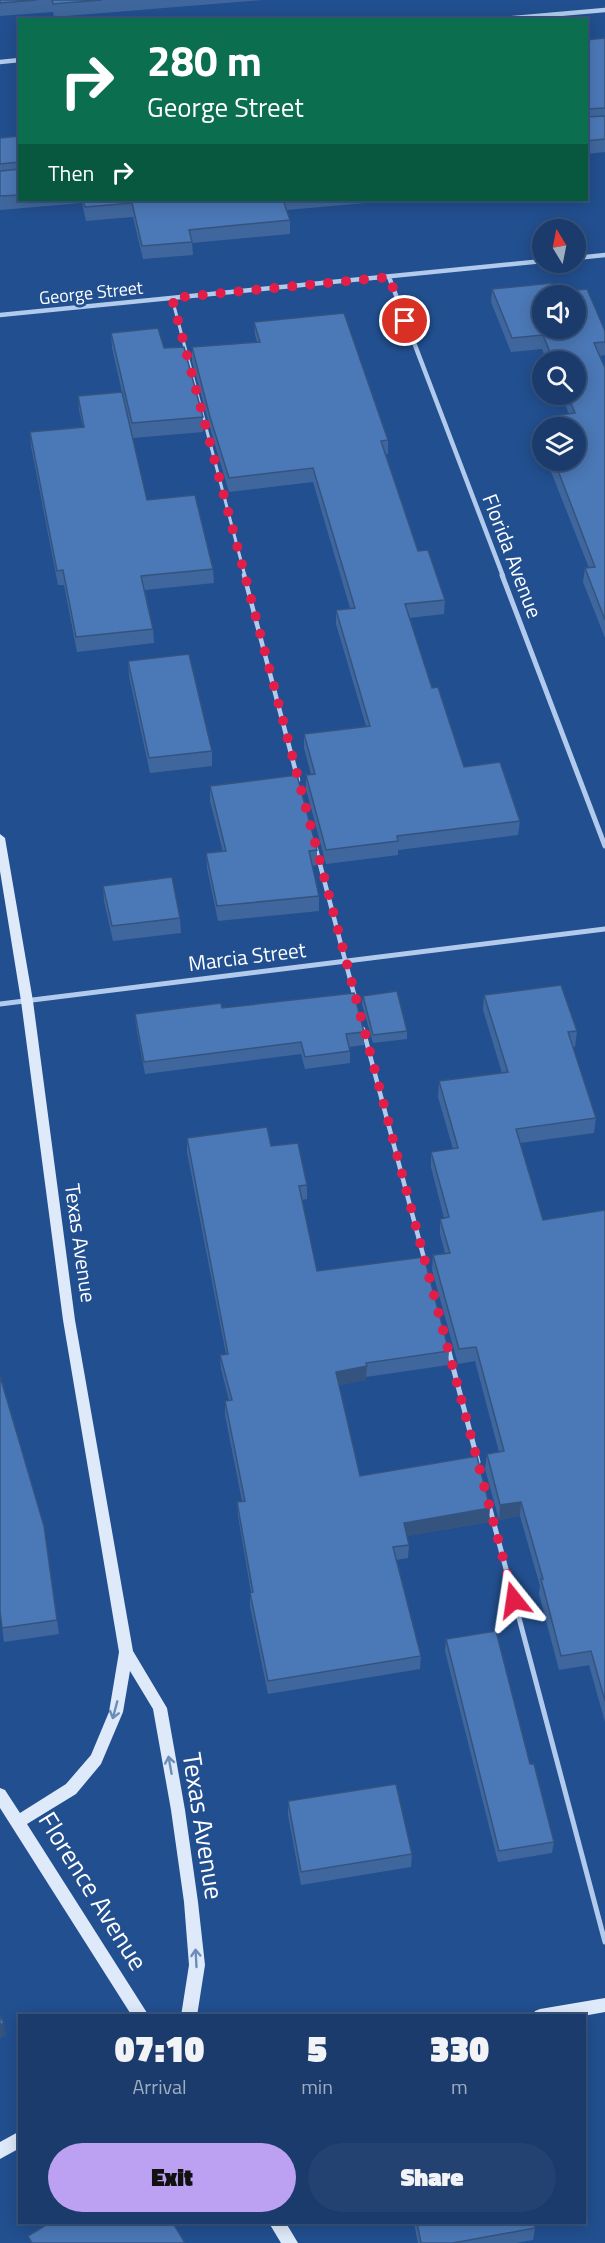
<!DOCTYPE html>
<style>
:root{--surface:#1a3b6b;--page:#234271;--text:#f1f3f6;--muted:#9fadc1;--line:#38557e;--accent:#bca0f2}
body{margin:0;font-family:"Titillium Web",sans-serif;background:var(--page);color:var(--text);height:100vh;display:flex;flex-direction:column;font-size:22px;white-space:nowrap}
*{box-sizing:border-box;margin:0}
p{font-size:20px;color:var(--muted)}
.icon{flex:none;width:33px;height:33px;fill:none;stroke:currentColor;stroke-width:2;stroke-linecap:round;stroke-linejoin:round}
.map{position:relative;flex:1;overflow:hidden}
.side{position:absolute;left:18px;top:2014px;width:568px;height:210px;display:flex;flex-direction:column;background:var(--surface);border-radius:0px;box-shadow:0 3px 15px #0003,0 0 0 2px var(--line)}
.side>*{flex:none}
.guide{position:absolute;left:18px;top:18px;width:570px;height:183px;border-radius:0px;box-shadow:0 3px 15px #0003,0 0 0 2px var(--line);background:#0b6e4f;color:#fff;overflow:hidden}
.needle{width:39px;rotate:350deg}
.fabs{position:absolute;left:532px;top:219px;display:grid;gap:12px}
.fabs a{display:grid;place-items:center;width:54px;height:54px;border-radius:50%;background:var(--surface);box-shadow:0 3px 15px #0003,0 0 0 2px var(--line);font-size:30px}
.pin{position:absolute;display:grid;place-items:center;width:51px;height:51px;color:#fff;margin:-26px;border:3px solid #fff;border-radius:50%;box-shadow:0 2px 6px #0007}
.me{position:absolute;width:66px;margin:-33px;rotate:345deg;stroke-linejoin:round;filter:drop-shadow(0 0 4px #0008)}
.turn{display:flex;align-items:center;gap:21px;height:126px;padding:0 30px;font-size:27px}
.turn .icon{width:78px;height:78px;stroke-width:2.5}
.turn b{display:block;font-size:42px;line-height:51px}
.then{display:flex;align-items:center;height:57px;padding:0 30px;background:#0003;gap:12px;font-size:22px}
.eta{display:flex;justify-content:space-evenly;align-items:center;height:102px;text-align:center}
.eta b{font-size:36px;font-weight:800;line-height:42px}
.button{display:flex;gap:12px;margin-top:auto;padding:12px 30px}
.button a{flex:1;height:69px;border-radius:36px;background:var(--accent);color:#111;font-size:24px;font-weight:800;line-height:69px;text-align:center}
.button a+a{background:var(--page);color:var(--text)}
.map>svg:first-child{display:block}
</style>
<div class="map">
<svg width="605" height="2243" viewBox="0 0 605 2243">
<rect width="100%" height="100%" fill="#224f8f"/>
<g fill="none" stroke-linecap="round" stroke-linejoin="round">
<!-- lane-far2 -->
<path stroke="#b2cbec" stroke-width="3" d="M172 298 245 576"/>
<!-- lane-far1 -->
<path stroke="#b2cbec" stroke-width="4.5" d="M244 575 298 780
M316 849 355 998
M363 1029 425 1262"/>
<!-- lane -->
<path stroke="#b2cbec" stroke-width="5" d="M448 1348 478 1462
M489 1505 605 1942"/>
<!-- street-far1 -->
<path stroke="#b2cbec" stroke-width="4.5" d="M491 20 605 10
M0 62 20 60
M576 258 605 255
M389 277 503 576
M0 315 543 261"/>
<!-- street -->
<path stroke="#b2cbec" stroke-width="5" d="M502 575 605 846
M0 1004 605 929"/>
<!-- secondary -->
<path fill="#dee9f9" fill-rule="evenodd" d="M0 834 5 838 33 1001 75 1320 133 1651 167 1708 185 1810 198 1902 205 1965 197 2016H181L189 1965 184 1902 171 1810 153 1709 130 1671 123 1712 101 1764 76 1794 27 1824 149 2016H132L0 1808V1788L5 1790 20 1813 66 1784 91 1755 109 1712 119 1652 63 1320 21 1001 0 871Z
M605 1998V2012L583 2016H532L535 2011 540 2009Z
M20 2131V2148L0 2159V2142Z
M269 2223H286L298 2243H281Z"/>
</g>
<!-- wall -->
<path fill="#40679d" d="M0 0H262L54 17 53 12 0 16Z
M605 38V152L586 154V40Z
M16 89H20V117L17 103Z
M20 136V200H387V201L287 210 290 220V234L192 243 193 255 143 259 133 217 86 221 82 203 0 210V138Z
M492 289 556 292 605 331V355L600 356 605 368V638L583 582 585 568H589L550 469 551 460H576V428H551L552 416 569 414 561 394H576V362H547L542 349 511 352 491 302Z
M254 322 388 440V454H385L418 551 445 600 444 614 409 618 432 688 464 767 520 821 518 835 398 850V855L326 864 306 789V775L311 774 304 748V734L366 726 336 624V610L350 608 313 482 229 492 211 431 192 361V347L257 342 255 335Z
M111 333 203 417V432L133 438 147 500 213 569 214 583 145 590 153 629 154 643 77 652 64 585H58L31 446 30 432 83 427 79 410 78 396 122 392 112 348Z
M128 661 212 751V766L150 773 129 676Z
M210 786 317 850V865L312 866 319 896V911L218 921 207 868 206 853 223 852 210 801Z
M103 886 180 918 181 933 113 941 104 901Z
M484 995 577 1031 575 1047H573L596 1118 594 1133 520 1143 543 1220 605 1210V1722L589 1665 559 1670 539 1594 540 1586 520 1516 499 1520 485 1469 487 1454 499 1452 475 1361 458 1364 432 1270 433 1255 445 1253 440 1234V1219L444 1218 431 1167V1152L453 1149 438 1097 439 1081 502 1073 483 1010Z
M363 996 407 1031V1039L373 1043 362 1004Z
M222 1008 364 1032V1045L349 1047 350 1051V1063L305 1069 301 1054 145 1074 136 1026 135 1014Z
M187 1138 271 1146 307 1185V1199L302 1200 317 1271 449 1351 448 1365 366 1377V1380L339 1385 360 1476 489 1522 407 1536 409 1545 408 1558 396 1560 421 1656 420 1669 268 1694 250 1606V1593L251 1592 238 1516 237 1502 242 1501 225 1415V1401L229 1400 221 1369 220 1355 226 1354 187 1152Z
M44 1526 59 1634 4 1642 0 1611Z
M446 1639 554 1842 552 1853 498 1862 445 1651Z
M288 1801 412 1854 411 1867 301 1885 288 1815Z
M414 2223H534L535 2228 533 2240 516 2243H418Z"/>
<!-- shaded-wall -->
<path fill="#34547f" d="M367 1366 366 1380 335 1386 336 1372Z
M521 1502 520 1516 499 1520 500 1505Z
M490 1508 489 1522 403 1537 404 1523Z
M4 2023 6 2035 0 2039V2025Z"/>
<!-- building -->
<path fill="#4b78b6" stroke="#34547f" stroke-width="1.5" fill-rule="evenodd" d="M0 0H37L0 3Z
M52 0H102L53 4Z
M605 38V108L586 109V40Z
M16 89H20V109Z
M605 116V139L586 141V117Z
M20 136V162L0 164V138Z
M20 169V195L0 196V171Z
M83 200H283L290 220 189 230 192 242 142 246 132 203 85 207Z
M552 283 556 292 587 289 605 331V342L594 343 605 368V620L585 568 595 567 554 460H576V428H557L552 416 575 413 567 394H576V362H554L543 335 512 338 492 289ZM543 296H576V328H543Z
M344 313 388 440 381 441 418 551 428 550 445 600 405 604 432 688 438 687 464 767 500 762 520 821 397 836 398 841 326 850 306 775 315 774 304 734 370 726 336 610 355 608 313 468 229 478 210 417 192 347 260 342 254 322Z
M158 328 164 348 184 347 203 417 132 423 111 333Z
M122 392 147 500 195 495 213 569 141 576 153 629 76 637 63 570 57 571 30 432 84 427 78 396Z
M189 654 212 751 149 758 128 661Z
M297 775 317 850 309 851 319 896 217 906 206 853 226 851 210 786Z
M172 877 180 918 112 926 103 886Z
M561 985 577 1031 568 1032 596 1118 516 1129 543 1220 605 1210V1701L591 1651 561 1656 541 1579H543L521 1502 500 1505 487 1454 504 1451 476 1347 459 1349 433 1255 450 1253 440 1219 449 1217 431 1152 458 1148 439 1081 508 1072 484 995Z
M397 991 407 1031 373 1035 363 996Z
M354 993 364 1032 346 1034 350 1051 305 1057 301 1042 144 1062 135 1014 221 1003 222 1008Z
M267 1127 271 1146 298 1143 307 1185 299 1186 317 1271 424 1257 449 1351 366 1363 367 1366 336 1372 360 1476 477 1456 490 1508 404 1523 409 1545 393 1547 421 1656 268 1681 250 1593 253 1592 237 1502 245 1501 225 1401 232 1400 220 1355 228 1354 187 1138Z
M0 1376 44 1526 57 1620 2 1628 0 1611Z
M496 1631 530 1764H534L554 1842 499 1851 446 1639Z
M396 1784 412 1854 301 1872 288 1801Z
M0 2016 4 2023 0 2025Z
M49 2223H173L185 2243H32L28 2236Z
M417 2223H534L535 2228 453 2243H421Z"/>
<!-- one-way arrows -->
<defs><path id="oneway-shaft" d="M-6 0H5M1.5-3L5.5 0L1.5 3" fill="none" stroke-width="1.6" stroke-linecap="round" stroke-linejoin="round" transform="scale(1.5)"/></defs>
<g stroke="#6d8db9">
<use href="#oneway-shaft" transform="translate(115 1710) rotate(105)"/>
<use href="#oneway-shaft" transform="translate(170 1765) rotate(-100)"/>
<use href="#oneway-shaft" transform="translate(196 1958) rotate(-93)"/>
</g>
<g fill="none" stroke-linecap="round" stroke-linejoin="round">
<!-- route -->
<path stroke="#e11d48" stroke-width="10" stroke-dasharray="0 18" d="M405 321 389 277 172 298 514 1600"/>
</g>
<g text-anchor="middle" stroke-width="6" stroke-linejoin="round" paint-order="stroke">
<!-- far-street labels -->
<g font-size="18" fill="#fff" stroke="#224f8f">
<text transform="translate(91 293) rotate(-6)" y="6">George Street</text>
</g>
<!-- street labels -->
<g font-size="21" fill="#fff" stroke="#224f8f">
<text transform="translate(512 556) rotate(69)" y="7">Florida Avenue</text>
<text transform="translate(247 957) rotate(-7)" y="7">Marcia Street</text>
<text transform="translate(80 1243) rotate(82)" y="7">Texas Avenue</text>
</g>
<!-- near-street labels -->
<g font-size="26" fill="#fff" stroke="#224f8f">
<text transform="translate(203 1826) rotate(81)" y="9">Texas Avenue</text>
<text transform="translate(93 1891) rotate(58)" y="9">Florence Avenue</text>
</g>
</g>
</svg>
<div class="fabs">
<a><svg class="needle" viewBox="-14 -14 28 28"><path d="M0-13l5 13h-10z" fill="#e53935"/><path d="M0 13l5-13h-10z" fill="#9fadc1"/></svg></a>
<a><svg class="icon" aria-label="sound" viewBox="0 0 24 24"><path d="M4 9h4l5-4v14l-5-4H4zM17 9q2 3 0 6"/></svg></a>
<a><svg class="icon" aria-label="search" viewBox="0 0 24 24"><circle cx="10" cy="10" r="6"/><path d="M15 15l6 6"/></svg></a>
<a><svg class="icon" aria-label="layers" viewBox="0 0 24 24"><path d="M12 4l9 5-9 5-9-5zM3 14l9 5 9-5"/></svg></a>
</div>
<div class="pin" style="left:405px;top:321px;background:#d93025"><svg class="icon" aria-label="arrive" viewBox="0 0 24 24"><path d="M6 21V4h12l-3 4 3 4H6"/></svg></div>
<svg class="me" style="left:514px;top:1600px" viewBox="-20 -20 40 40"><path d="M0-17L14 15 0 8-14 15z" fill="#e11d48" stroke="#fff" stroke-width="4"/></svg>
<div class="guide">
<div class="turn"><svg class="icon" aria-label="right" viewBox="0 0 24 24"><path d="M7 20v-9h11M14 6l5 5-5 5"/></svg><div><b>280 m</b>George Street</div></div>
<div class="then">Then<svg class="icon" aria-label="right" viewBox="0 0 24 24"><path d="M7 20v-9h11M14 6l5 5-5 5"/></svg></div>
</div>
<section class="side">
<div class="eta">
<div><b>07:10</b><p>Arrival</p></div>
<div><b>5</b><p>min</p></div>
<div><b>330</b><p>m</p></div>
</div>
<div class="button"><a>Exit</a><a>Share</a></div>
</section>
</div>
